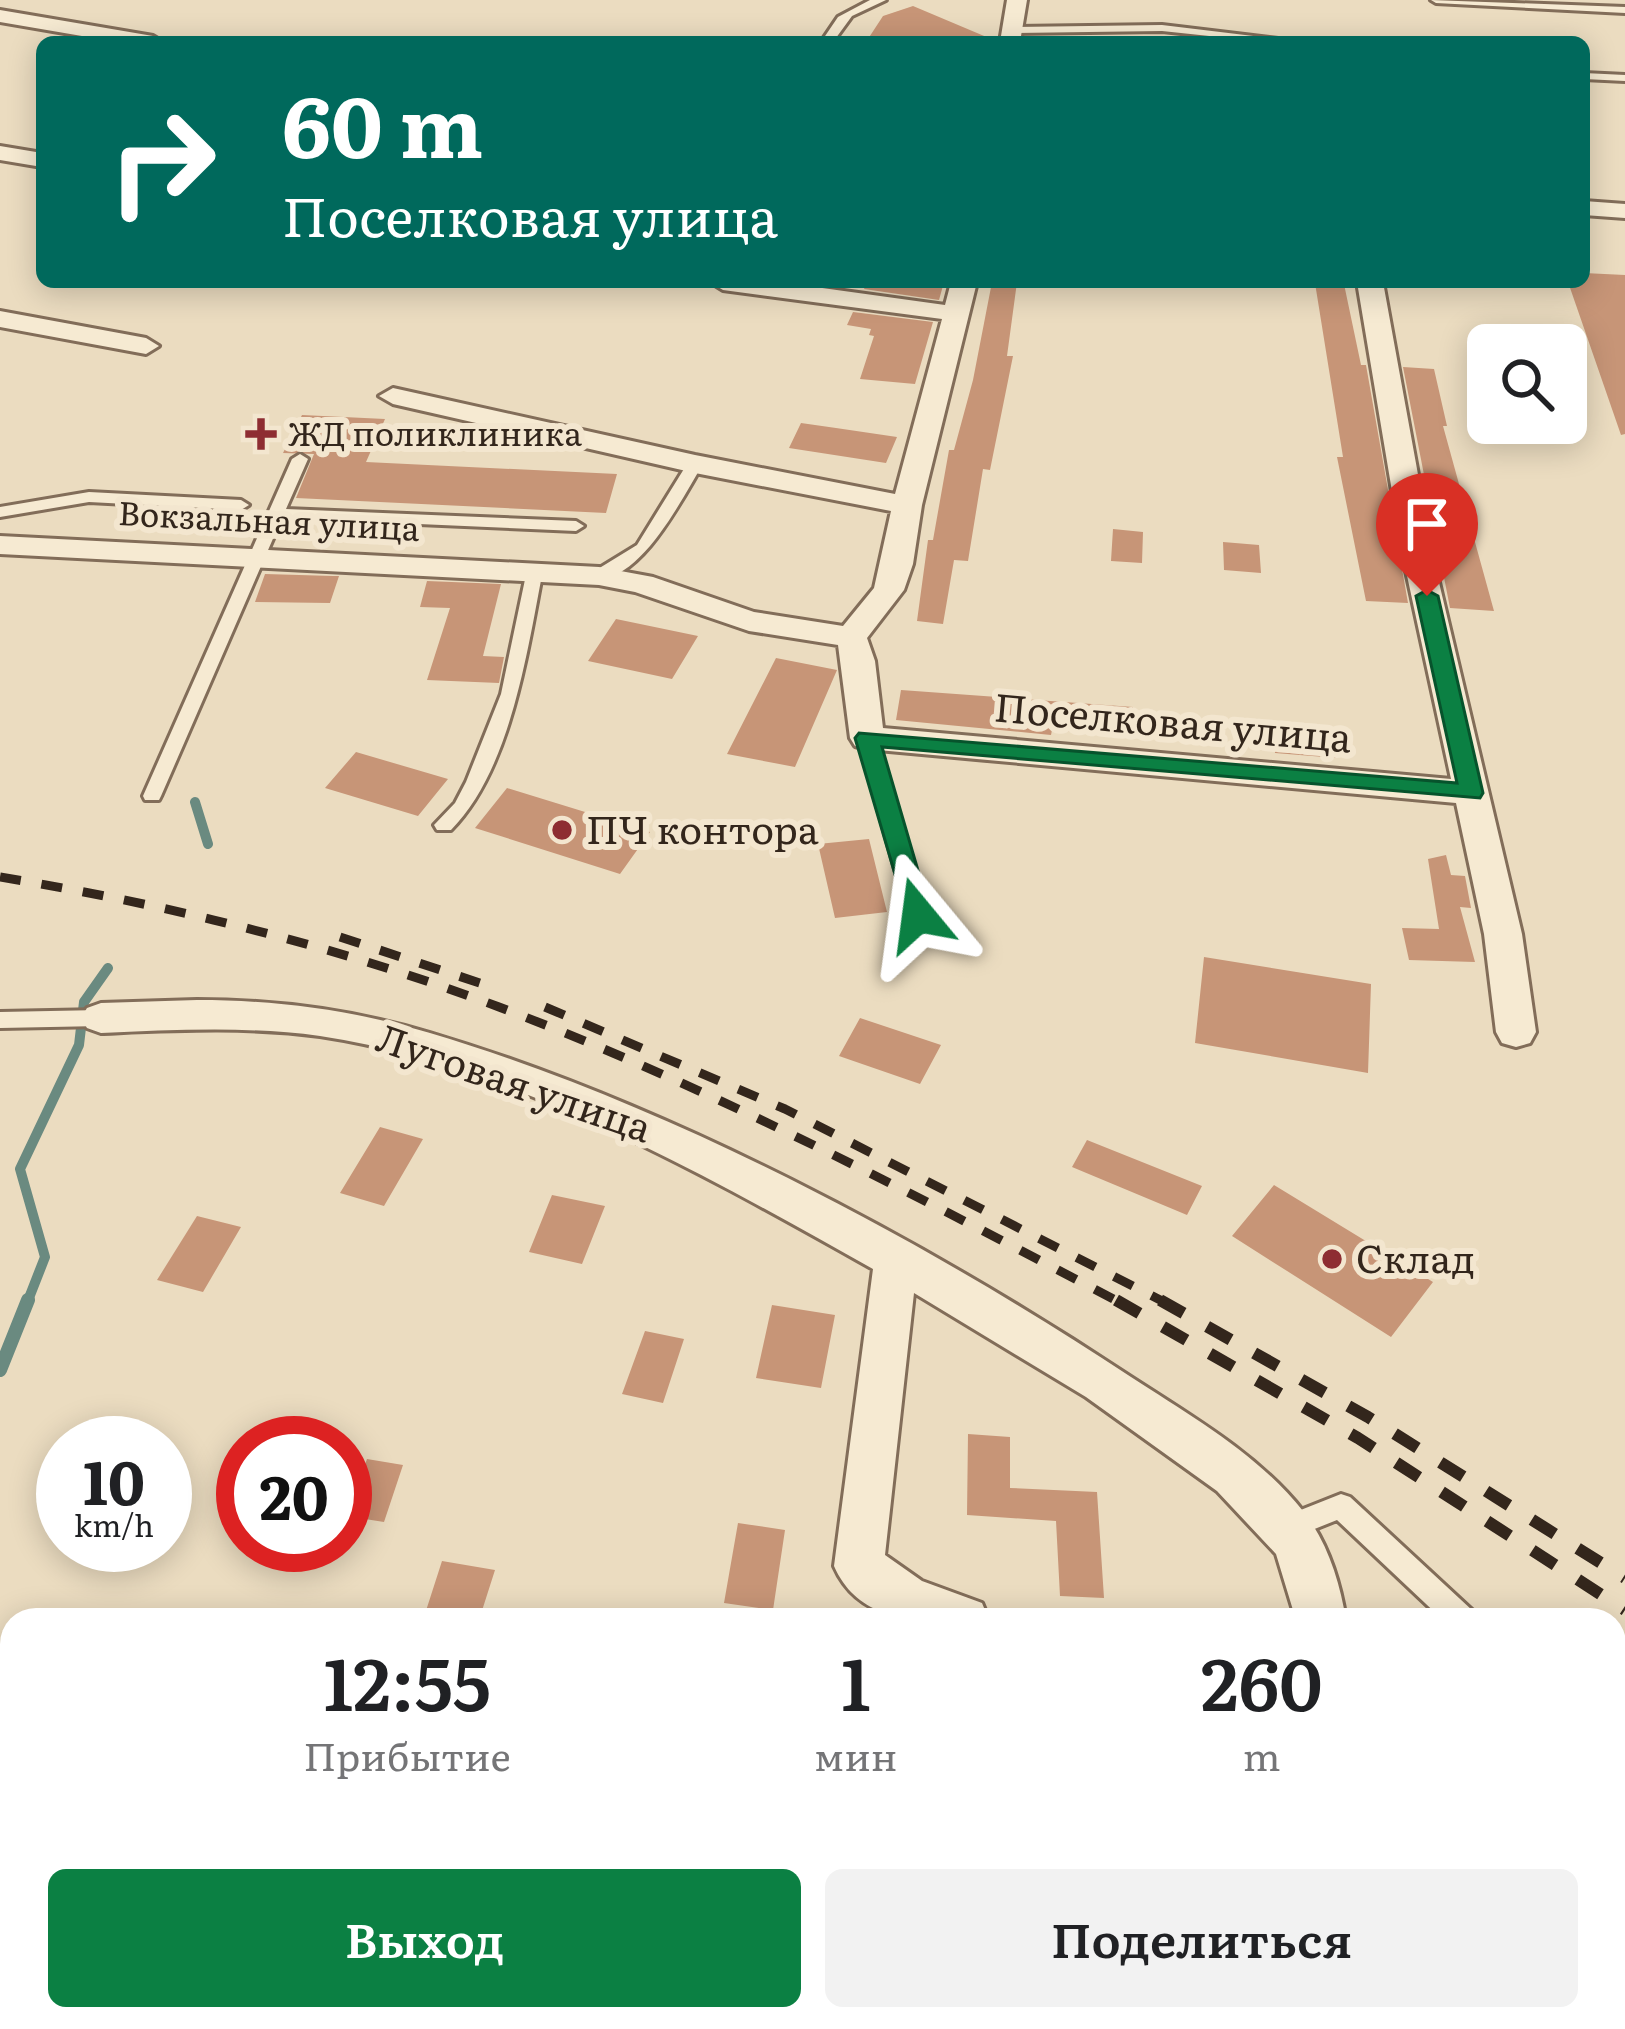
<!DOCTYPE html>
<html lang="ru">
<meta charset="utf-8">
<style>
:root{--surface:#fff;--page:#f2f2f2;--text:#202124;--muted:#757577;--accent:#0b8043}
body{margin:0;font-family:Literata,serif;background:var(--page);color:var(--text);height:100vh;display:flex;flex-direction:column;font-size:45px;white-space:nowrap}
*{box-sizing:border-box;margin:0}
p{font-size:39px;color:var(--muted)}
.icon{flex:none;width:66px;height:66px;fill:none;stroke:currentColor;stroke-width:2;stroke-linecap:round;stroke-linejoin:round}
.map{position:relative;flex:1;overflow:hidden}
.panel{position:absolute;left:0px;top:1608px;width:1626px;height:423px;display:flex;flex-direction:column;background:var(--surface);border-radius:36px 36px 0 0;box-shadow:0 6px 30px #0003}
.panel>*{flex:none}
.banner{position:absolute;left:36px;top:36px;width:1554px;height:252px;border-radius:18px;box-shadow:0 6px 30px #0003;background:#00695c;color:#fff;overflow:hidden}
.fabs{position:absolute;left:1467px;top:324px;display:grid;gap:24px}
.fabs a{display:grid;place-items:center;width:120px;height:120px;border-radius:18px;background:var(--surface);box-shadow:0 6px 30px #0003;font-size:60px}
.speed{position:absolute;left:36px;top:1416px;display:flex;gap:24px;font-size:60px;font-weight:700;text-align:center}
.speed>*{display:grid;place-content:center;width:156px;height:156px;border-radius:50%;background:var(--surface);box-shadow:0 6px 30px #0003;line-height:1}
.speed small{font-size:30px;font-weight:400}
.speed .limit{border:18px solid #d22;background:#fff;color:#111}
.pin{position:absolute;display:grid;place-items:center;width:102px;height:102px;color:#fff;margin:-123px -51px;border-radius:50% 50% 50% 0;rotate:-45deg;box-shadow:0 0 12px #0007}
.pin .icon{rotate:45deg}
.me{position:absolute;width:132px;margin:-66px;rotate:344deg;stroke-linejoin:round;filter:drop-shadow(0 0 9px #0008)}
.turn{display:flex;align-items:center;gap:42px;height:252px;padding:0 48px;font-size:54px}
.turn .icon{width:156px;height:156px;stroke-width:2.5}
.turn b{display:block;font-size:84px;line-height:102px}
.eta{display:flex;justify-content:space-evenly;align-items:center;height:204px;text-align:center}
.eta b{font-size:72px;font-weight:600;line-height:84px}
.cta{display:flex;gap:24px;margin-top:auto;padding:24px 48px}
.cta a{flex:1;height:138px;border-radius:18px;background:var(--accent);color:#fff;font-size:48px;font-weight:600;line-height:138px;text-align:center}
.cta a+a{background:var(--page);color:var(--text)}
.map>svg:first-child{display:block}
</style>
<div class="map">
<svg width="1625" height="2029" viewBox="0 0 1625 2029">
<rect width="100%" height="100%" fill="#ebdcc0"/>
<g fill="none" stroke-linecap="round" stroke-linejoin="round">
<!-- stream-far1 -->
<path stroke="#6a8a80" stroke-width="10" d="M195 802 208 844
M27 1303 45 1257 20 1169 79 1045 84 1002 108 968"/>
<!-- stream -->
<path stroke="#6a8a80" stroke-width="14" d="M0 1370 28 1300"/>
</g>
<!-- building -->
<path fill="#c79577" d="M913 6 996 41V42H866L883 16Z
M1584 273 1625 275V434L1621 435 1568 282H1584Z
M867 282H944L939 300 864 289Z
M992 282H1017L1007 356H1013L990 470 983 469 968 561 954 560 943 624 917 621 928 540H933L949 450H954L973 380Z
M1315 283 1344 284 1361 365H1366L1408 603 1366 601 1337 457H1343Z
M853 312 933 322 915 384 860 379 874 336 869 335 871 329 847 325Z
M1403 367 1434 369 1447 426H1443L1494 611 1450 608Z
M302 415 385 419 366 462 617 474 606 513 296 498 314 454 283 453Z
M801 423 836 428 897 437 886 463 789 448Z
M1113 529 1143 532 1142 563 1111 561Z
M1223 542 1259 545 1261 573 1224 570Z
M265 574 333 576H339L330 603 255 602Z
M427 581 501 584 483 656 504 657 499 683 427 680 450 608 420 607Z
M616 619 698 636 672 679 588 661Z
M776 658 837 670 795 767 727 754Z
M901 690 1133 707V736L1052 730 1051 735 896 720Z
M1273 727 1335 732 1337 758 1275 753Z
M356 752 448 779 418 816 325 788Z
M507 788 650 832 620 874 475 828Z
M869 839 887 912 835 918 818 844Z
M1446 855 1451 875 1465 876 1471 908 1460 907 1475 962 1409 960 1402 928 1439 929 1428 859Z
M1204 957 1371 984 1368 1073 1195 1043Z
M860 1018 941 1045 920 1084 839 1056Z
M380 1127 423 1139 384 1206 340 1193Z
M1087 1140 1202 1186 1187 1215 1072 1167Z
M1274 1185 1433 1282 1391 1337 1232 1236Z
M552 1195 605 1206 582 1264 529 1252Z
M197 1216 241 1227 203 1292 157 1280Z
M772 1305 835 1315 821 1388 756 1378Z
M645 1331 684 1339 663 1403 622 1394Z
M968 1434 1010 1437V1488L1097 1492 1104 1598 1060 1596 1056 1521 967 1515Z
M367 1459 403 1465 384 1522 346 1516Z
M738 1523 785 1530 773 1610 724 1603Z
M442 1561 495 1570 479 1620H423Z"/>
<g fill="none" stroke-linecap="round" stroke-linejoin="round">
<defs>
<path id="service" d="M870 0H886L852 16 833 42H821L838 17Z
M1431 0 1625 7V13L1436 3Z
M1162 25 1304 42H1266L1162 31 1013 33 1008 30 1013 27Z
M1584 73 1625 75V81L1584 79Z
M300 454 308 459 286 509 576 521 584 526 576 531 282 518 161 796 159 800H145L143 796 292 459Z
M695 459 703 464C681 500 641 582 593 580V572L637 545 687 464Z
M89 492 241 500 249 505 241 510 89 502 0 517V507Z
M535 565 543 570C527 652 511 769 451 830H437L434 825 455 803 466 782 501 694 527 570Z
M867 732 876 738 928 915 918 922 908 915 858 738Z
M101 1010 108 1012 112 1018 108 1024 101 1026 0 1028V1012Z
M1341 1494 1350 1497 1473 1611 1477 1620H1443L1337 1520 1287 1540 1278 1537 1274 1528 1278 1519Z
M1614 1764 1625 1769V1804L1614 1799Z"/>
<path id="minor" d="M1007 0H1027L1020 42H1000Z
M0 10 153 36 163 42H117L0 22Z
M0 146 42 153V167L0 160Z
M1584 201 1625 204V218L1584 215Z
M710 282H779L945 305 951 282H977L922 505 913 564 904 590 867 638 875 661 883 728 1451 779 1403 557 1357 282H1383L1433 557 1522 934 1536 1032 1530 1043 1516 1047 1502 1043 1496 1032 1484 934 1456 803 867 749 855 746 850 738 838 645 749 631 635 592 599 585 0 554V536L599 567 653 577 754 612 843 626 874 588 891 511 695 473 393 404 379 396 393 388 695 455 895 494 942 319 723 290Z
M0 311 146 338 159 346 146 354 0 327Z
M197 1000C277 1000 353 1010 430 1033 668 1104 924 1240 1131 1377 1191 1416 1259 1455 1303 1511 1327 1541 1340 1582 1346 1620H1296L1276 1554 1217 1491 1086 1397 914 1293 885 1555 922 1581 982 1603 989 1620C932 1620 862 1630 834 1566L873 1269C705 1175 513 1065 320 1036 247 1026 174 1030 101 1033L87 1028 81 1018 87 1008 101 1003Z
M1015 2019H1073V2029H1015Z
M1348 2019H1406L1408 2029H1350Z"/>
</defs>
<!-- service casing -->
<use href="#service" stroke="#826d59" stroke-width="6"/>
<!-- minor casing -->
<use href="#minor" stroke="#826d59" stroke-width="6"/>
<!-- service -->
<use href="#service" fill="#f6ead2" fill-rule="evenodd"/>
<!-- minor -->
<use href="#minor" fill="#f6ead2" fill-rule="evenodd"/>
<!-- rail-far1 -->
<path stroke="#33261c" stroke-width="9" stroke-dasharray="21 21" stroke-linecap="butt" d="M0 877C170 905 337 946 499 1007 713 1088 919 1197 1121 1303
M340 937 489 986
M545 1007 785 1109 1166 1303"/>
<!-- rail -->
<path stroke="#33261c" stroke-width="12" stroke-dasharray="27 27" stroke-linecap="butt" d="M1116 1300 1358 1438 1625 1610
M1160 1300 1368 1417 1625 1578"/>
</g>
<!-- route -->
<path fill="#0b8043" stroke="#07532c" stroke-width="3" d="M1427 590 1438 596 1483 793 1480 798 882 747 931 915 927 922H909L855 738 859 733 1457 783 1416 596Z"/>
<!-- markers -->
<g fill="#8e2d32" stroke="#f3e6cf" stroke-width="4.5">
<path d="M255 416h12v12h12v12h-12v12h-12v-12h-12v-12h12z"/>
<circle cx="562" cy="830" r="12"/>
<circle cx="1332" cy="1259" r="12"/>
</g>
<g text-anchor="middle" stroke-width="12" stroke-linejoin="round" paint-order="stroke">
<!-- far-poi labels -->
<g font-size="33" fill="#33261c" stroke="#f3e6cf" text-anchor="start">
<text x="288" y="446">ЖД поликлиника</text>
</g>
<!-- far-street labels -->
<g font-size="33" fill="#33261c" stroke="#f3e6cf">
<text transform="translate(269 521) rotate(3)" y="12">Вокзальная улица</text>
</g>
<!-- street labels -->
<g font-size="39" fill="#33261c" stroke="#f3e6cf">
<text transform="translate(1173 723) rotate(5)" y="14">Поселковая улица</text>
<text transform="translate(514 1083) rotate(19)" y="14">Луговая улица</text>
</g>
<!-- poi labels -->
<g font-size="39" fill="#33261c" stroke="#f3e6cf" text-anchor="start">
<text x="586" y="844">ПЧ контора</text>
<text x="1356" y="1273">Склад</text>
</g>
</g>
</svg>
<div class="fabs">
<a><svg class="icon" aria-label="search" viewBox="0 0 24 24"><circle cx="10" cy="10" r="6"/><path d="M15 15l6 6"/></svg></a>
</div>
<div class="speed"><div>10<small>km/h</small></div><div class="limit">20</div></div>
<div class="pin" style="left:1427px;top:596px;background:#d93025"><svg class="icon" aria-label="arrive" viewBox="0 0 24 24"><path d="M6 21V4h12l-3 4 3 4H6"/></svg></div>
<svg class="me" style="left:918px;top:915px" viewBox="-20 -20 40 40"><path d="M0-17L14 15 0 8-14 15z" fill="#0b8043" stroke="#fff" stroke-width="4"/></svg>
<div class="banner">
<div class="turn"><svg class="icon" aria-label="right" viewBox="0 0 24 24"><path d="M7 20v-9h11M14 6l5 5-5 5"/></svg><div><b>60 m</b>Поселковая улица</div></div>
</div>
<section class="panel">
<div class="eta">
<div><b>12:55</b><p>Прибытие</p></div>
<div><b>1</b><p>мин</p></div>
<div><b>260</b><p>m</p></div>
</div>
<div class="cta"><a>Выход</a><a>Поделиться</a></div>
</section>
</div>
